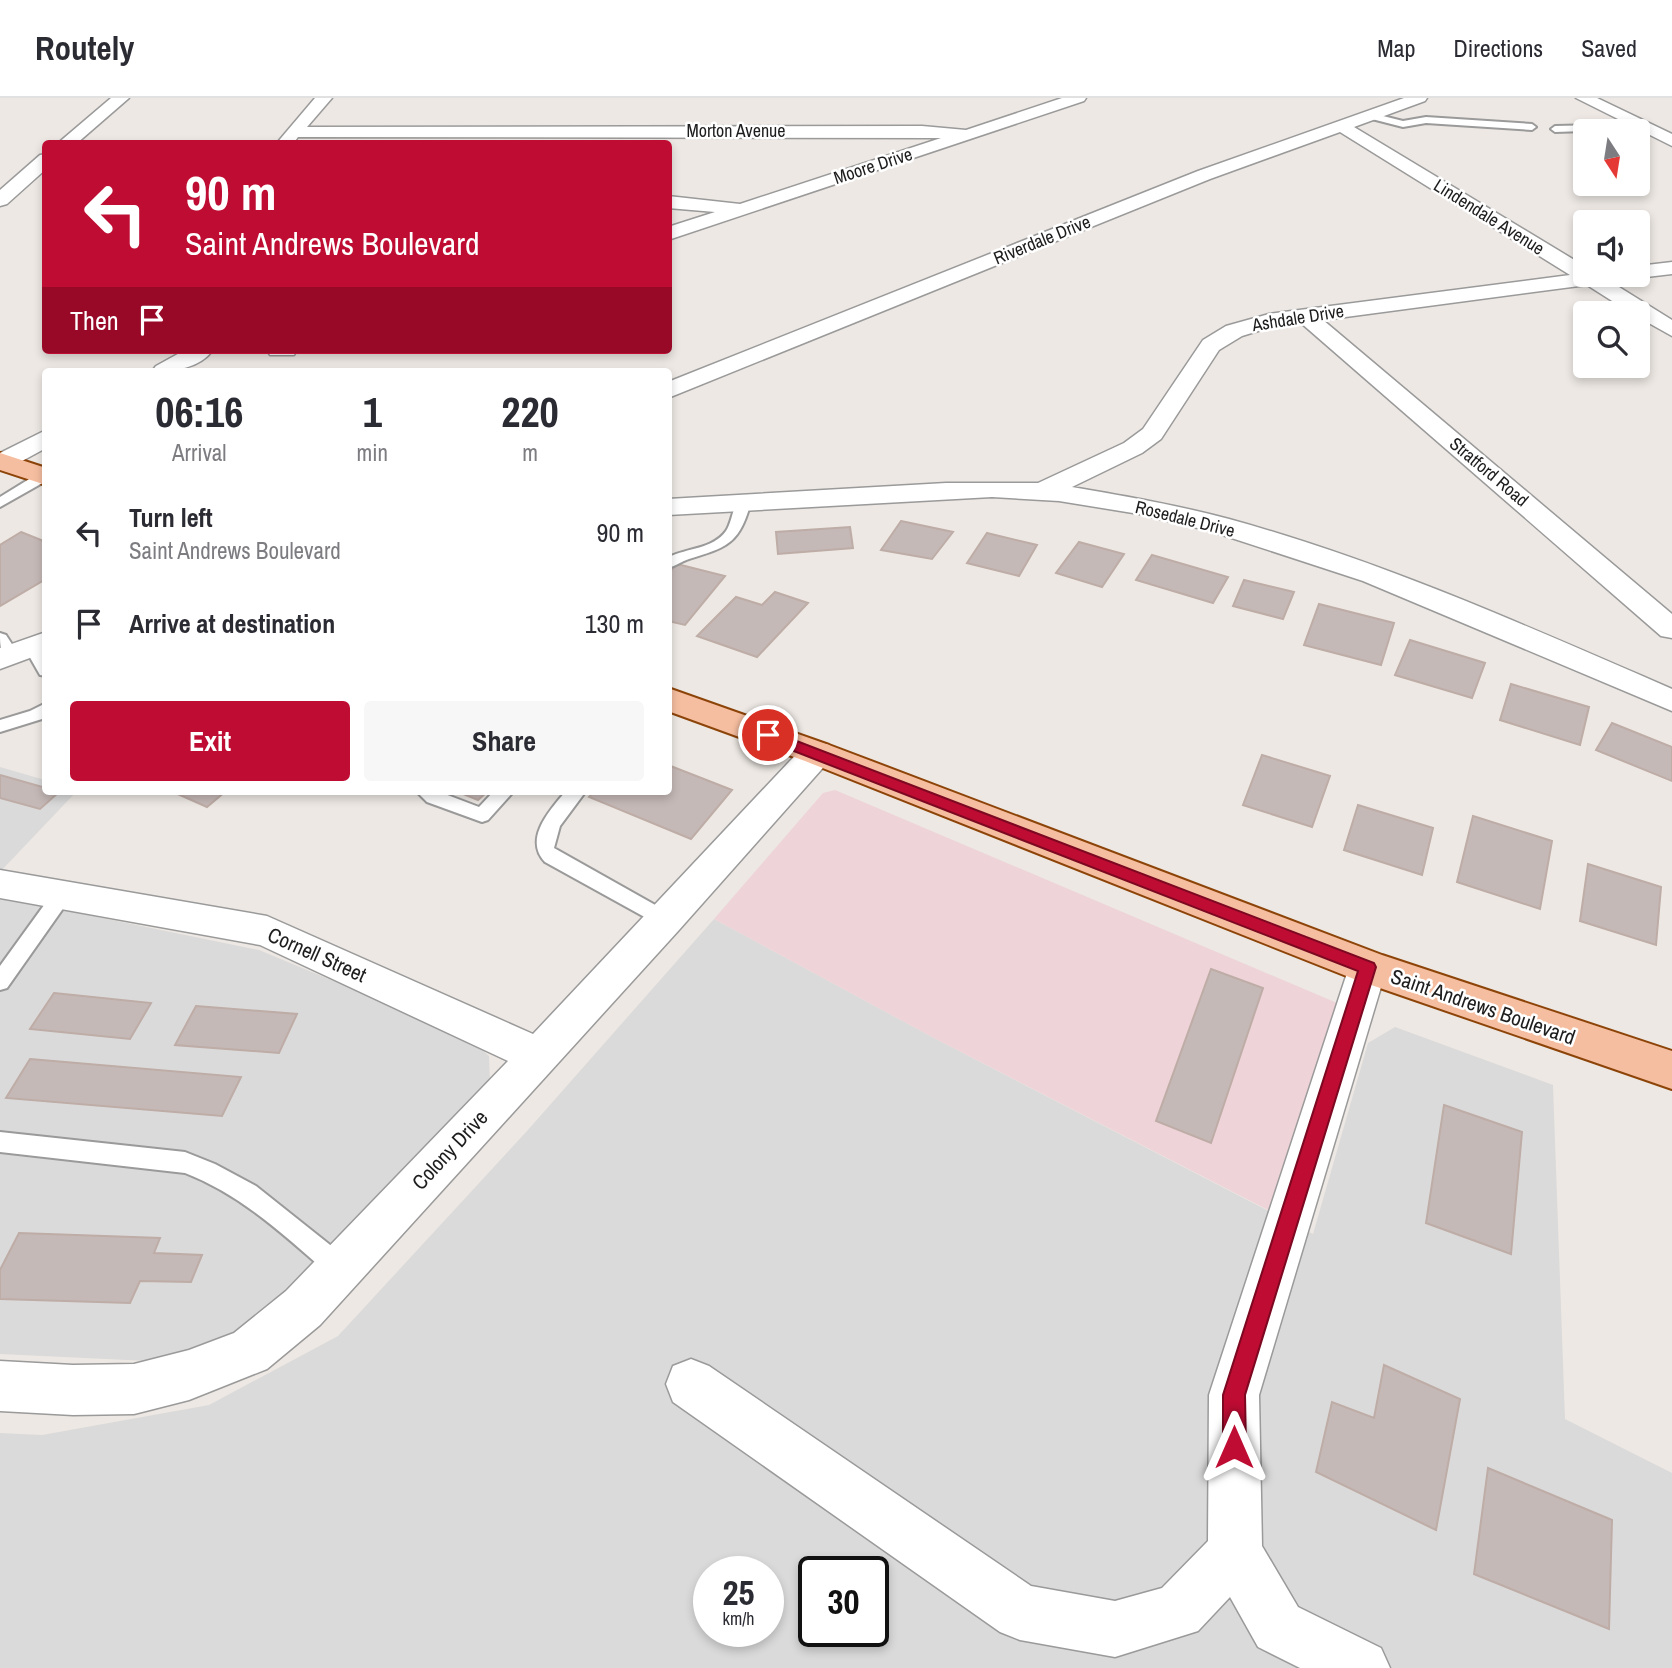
<!DOCTYPE html>
<style>
:root{--surface:#fff;--page:#f7f7f7;--text:#2b2b33;--muted:#7c7c81;--line:#e1e1e2;--accent:#be0c33}
body{margin:0;font-family:"Archivo Narrow",sans-serif;background:var(--page);color:var(--text);height:100vh;display:flex;flex-direction:column;font-size:26px;white-space:nowrap}
*{box-sizing:border-box;margin:0}
p{font-size:23px;color:var(--muted)}
.icon{flex:none;width:38px;height:38px;fill:none;stroke:currentColor;stroke-width:2;stroke-linecap:round;stroke-linejoin:round}
.map{position:relative;flex:1;overflow:hidden}
.details{position:absolute;left:42px;top:270px;width:630px;height:427px;display:flex;flex-direction:column;background:var(--surface);border-radius:7px;box-shadow:0 4px 10px #0003}
.details>*{flex:none}
.guide{position:absolute;left:42px;top:42px;width:630px;height:214px;border-radius:7px;box-shadow:0 4px 10px #0003;background:#be0c33;color:#fff;overflow:hidden}
.needle{width:46px;rotate:168deg}
.controls{position:absolute;left:1573px;top:21px;display:grid;gap:14px}
.controls a{display:grid;place-items:center;width:77px;height:77px;border-radius:7px;background:var(--surface);box-shadow:0 4px 10px #0003;font-size:35px}
.speed{position:absolute;left:693px;top:1458px;display:flex;gap:14px;font-size:35px;font-weight:700;text-align:center}
.speed>*{display:grid;place-content:center;width:91px;height:91px;border-radius:50%;background:var(--surface);box-shadow:0 4px 10px #0003;line-height:1}
.speed small{font-size:18px;font-weight:400}
.speed .limit{border:4px solid #111;border-radius:10px;background:#fff;color:#111}
.pin{position:absolute;display:grid;place-items:center;width:60px;height:60px;color:#fff;margin:-30px;border:4px solid #fff;border-radius:50%;box-shadow:0 2px 7px #0007}
.me{position:absolute;width:77px;margin:-38px;rotate:0deg;stroke-linejoin:round;filter:drop-shadow(0 0 5px #0008)}
.turn{display:flex;align-items:center;gap:24px;height:147px;padding:0 28px;font-size:32px}
.turn .icon{width:91px;height:91px;stroke-width:2.5}
.turn b{display:block;font-size:49px;line-height:60px}
.then{display:flex;align-items:center;height:66px;padding:0 28px;background:#0003;gap:14px;font-size:26px}
.eta{display:flex;justify-content:space-evenly;align-items:center;height:119px;text-align:center}
.eta b{font-size:42px;font-weight:700;line-height:49px}
.primary-button{display:flex;gap:14px;margin-top:auto;padding:14px 28px}
.primary-button a{flex:1;height:80px;border-radius:7px;background:var(--accent);color:#fff;font-size:28px;font-weight:700;line-height:80px;text-align:center}
.primary-button a+a{background:var(--page);color:var(--text)}
ul{padding:0;list-style:none}
li{display:flex;align-items:center;gap:21px;height:91px;padding:0 28px}
li div{flex:1}
li b{display:block;font-size:26px}
li em{font-style:normal}
header{display:flex;align-items:center;gap:42px;box-sizing:border-box;height:98px;padding:0 35px;background:var(--surface);border-bottom:2px solid var(--line)}
header strong{font-size:33px}
nav{display:flex;gap:38px;margin-inline-start:auto;font-size:24px}
.map>svg:first-child{display:block}
</style>
<header>
<strong>Routely</strong>
<nav><a>Map</a><a>Directions</a><a>Saved</a></nav>
</header>
<div class="map">
<svg width="1672" height="1570" viewBox="0 0 1672 1570">
<rect width="100%" height="100%" fill="#ede8e3"/>
<!-- residential -->
<path fill="#dbdada" fill-rule="evenodd" d="M0 669 45 682 46 693H77L0 774Z
M0 799 259 852 466 938 489 958 490 985 275 1212 214 1250 148 1263 0 1256Z
M714 821 936 941 1313 1136 1368 945 1395 929 1553 987 1565 1321 1672 1375V1570H0V1335L42 1337 209 1307 338 1238 527 1033ZM709 1474H768V1533H709ZM814 1474H873V1533H814Z"/>
<!-- commercial -->
<path fill="#eed3d8" d="M835 692 1337 905 1272 1114 936 941 714 821 823 695Z"/>
<!-- building -->
<path fill="#c5b9b7" stroke="#beaca6" stroke-width="2" d="M901 423 953 434 932 461 881 452Z
M850 429 853 450 778 456 776 434Z
M21 434 46 444V481L0 508V447Z
M987 435 1037 447 1019 478 967 465Z
M1079 444 1124 456 1102 489 1056 475Z
M1152 457 1228 479 1213 505 1136 482Z
M677 466 725 478 685 527 668 523V476Z
M1244 482 1294 494 1283 521 1233 508Z
M775 494 808 505 757 559 697 538 736 499 762 507Z
M1319 506 1394 525 1381 567 1304 547Z
M1410 542 1485 565 1472 600 1395 577Z
M1511 586 1589 609 1580 647 1500 622Z
M1612 625 1672 649V683L1596 652Z
M1262 657 1330 678 1312 729 1243 707Z
M668 667 732 692 691 741 589 699 595 693H668Z
M0 677 46 690V693L59 694 40 711 0 700Z
M171 693H226L207 709Z
M456 693H488L478 702Z
M1358 707 1433 730 1422 777 1344 752Z
M1473 718 1552 743 1540 811 1457 784Z
M1588 766 1661 789 1656 847 1580 823Z
M1211 871 1263 890 1211 1045 1156 1023Z
M54 895 151 905 130 941 30 931Z
M196 908 297 916 279 955 175 947Z
M30 961 241 979 222 1018 6 1000Z
M1444 1007 1522 1034 1511 1156 1426 1125Z
M19 1135 160 1140 154 1155 202 1157 191 1184 140 1183 130 1205 0 1201V1172Z
M1384 1267 1460 1301 1436 1432 1316 1374 1332 1304 1374 1320Z
M1488 1370 1612 1422 1609 1531 1474 1476Z"/>
<g fill="none" stroke-linecap="round" stroke-linejoin="round">
<defs>
<path id="lane" d="M1371 15 1403 23 1426 19 1532 26 1536 29 1532 32 1426 25 1403 29 1368 20Z
M1643 26 1647 29 1646 31 1555 34 1551 31 1555 28Z
M46 374V383L0 409V399L39 375Z
M744 400 751 404C739 446 728 449 689 461 682 463 676 468 668 470L669 459C687 450 713 451 726 433 733 423 732 404 744 400Z
M0 535 6 537 19 557 17 561 11 562C0 559 0 546 0 535Z
M32 544 38 545 46 558V578L40 577 24 549Z
M46 605V618L42 621 0 634V622L30 613Z
M416 693H437L479 709 494 693H514L488 722 482 724 427 704Z
M566 693H586L560 728 554 750 673 817 676 822 673 827 666 830 659 827 545 764C523 741 550 712 566 693Z
M62 790 69 792 72 797 69 802 7 890 0 892V868L55 792Z
M0 1034 185 1054 215 1066 256 1088 349 1162 352 1170 349 1178 340 1182 331 1178C286 1139 242 1097 185 1075L0 1054Z"/>
<path id="street" d="M111 0H129L76 46H57Z
M315 0H332L307 29 922 28 966 32 1062 0H1086L1084 3 668 142V129L715 114 668 110V98L740 106 941 40 298 39 293 46H276Z
M1404 0H1427L1425 3 1354 29 1586 169V177H1629L1626 181 1611 184 1672 222V238L1638 219V215H1631L1587 187 1323 222 1672 516V540L1661 538 1301 225 1271 229 1242 238 1219 252 1161 341 1142 355 1072 389C1125 398 1177 407 1229 421 1382 463 1527 528 1672 591V613L1363 483 1210 433 1139 416 1059 403 992 399 668 417V401L946 385H1038L1124 345 1143 331 1203 242 1226 228 1269 216 1570 177 1340 34 1210 81 668 300V284L1198 73Z
M1576 0H1597L1672 36V48Z
M46 56V71L7 106 0 108V92L40 57Z
M1672 164V176L1638 180 1630 177H1638V168Z
M185 252H213C199 271 174 273 152 273L156 268Z
M267 252H297L294 257H270Z
M46 332V350L11 369 0 371V355Z
M46 534V554L0 571V550Z
M817 644 829 647 834 655 829 663 679 832 320 1227 267 1271 189 1302 134 1316 73 1317 0 1313V1263L73 1267 134 1266 189 1252 234 1235 286 1193 508 963 260 847 0 800V772L267 818 533 936 805 647Z
M1368 853 1382 858 1387 869 1259 1297 1262 1448 1298 1509 1381 1550 1390 1570H1300L1258 1549 1230 1499 1198 1533 1115 1559 1020 1542 1000 1534 673 1304 666 1286 673 1268 691 1261 709 1268 1031 1488 1115 1503 1162 1490 1208 1443 1209 1297 1349 869 1354 858Z"/>
<path id="primary" d="M0 355 46 370V387L0 372Z
M668 590 829 647 1382 857 1672 953V991L1354 881 805 663 668 613Z"/>
</defs>
<!-- lane casing -->
<use href="#lane" stroke="#9a9a9a" stroke-width="4"/>
<!-- street casing -->
<use href="#street" stroke="#9a9a9a" stroke-width="3"/>
<!-- primary casing -->
<use href="#primary" stroke="#8d4409" stroke-width="4"/>
<!-- lane -->
<use href="#lane" fill="#fff" fill-rule="evenodd"/>
<!-- street -->
<use href="#street" fill="#fff" fill-rule="evenodd"/>
<!-- primary -->
<use href="#primary" fill="#f6bea0" fill-rule="evenodd"/>
</g>
<!-- route -->
<path fill="#be0c33" stroke="#7c0821" stroke-width="2" d="M768 632 1374 865 1376 869 1245 1297 1246 1349 1242 1357 1234 1360 1227 1357 1223 1349V1297L1358 873 763 641V634Z"/>
<g text-anchor="middle" stroke-width="5" stroke-linejoin="round" paint-order="stroke">
<!-- far-street labels -->
<g font-size="18" fill="#1d1d1d" stroke="#fff">
<text x="736" y="39">Morton Avenue</text>
<text transform="translate(873 68) rotate(-18)" y="6">Moore Drive</text>
<text transform="translate(1489 119) rotate(32)" y="6">Lindendale Avenue</text>
<text transform="translate(1042 142) rotate(-22)" y="6">Riverdale Drive</text>
<text transform="translate(1298 220) rotate(-9)" y="6">Ashdale Drive</text>
<text transform="translate(1489 374) rotate(40)" y="6">Stratford Road</text>
<text transform="translate(1185 421) rotate(14)" y="6">Rosedale Drive</text>
</g>
<!-- street labels -->
<g font-size="21" fill="#1d1d1d" stroke="#fff">
<text transform="translate(317 857) rotate(24)" y="7">Cornell Street</text>
<text transform="translate(1483 909) rotate(19)" y="7">Saint Andrews Boulevard</text>
<text transform="translate(450 1052) rotate(-47)" y="7">Colony Drive</text>
</g>
</g>
</svg>
<div class="controls">
<a><svg class="needle" viewBox="-14 -14 28 28"><path d="M0-13l5 13h-10z" fill="#e53935"/><path d="M0 13l5-13h-10z" fill="#7c7c81"/></svg></a>
<a><svg class="icon" aria-label="sound" viewBox="0 0 24 24"><path d="M4 9h4l5-4v14l-5-4H4zM17 9q2 3 0 6"/></svg></a>
<a><svg class="icon" aria-label="search" viewBox="0 0 24 24"><circle cx="10" cy="10" r="6"/><path d="M15 15l6 6"/></svg></a>
</div>
<div class="speed"><div>25<small>km/h</small></div><div class="limit">30</div></div>
<div class="pin" style="left:768px;top:637px;background:#d93025"><svg class="icon" aria-label="arrive" viewBox="0 0 24 24"><path d="M6 21V4h12l-3 4 3 4H6"/></svg></div>
<svg class="me" style="left:1234px;top:1349px" viewBox="-20 -20 40 40"><path d="M0-17L14 15 0 8-14 15z" fill="#be0c33" stroke="#fff" stroke-width="4"/></svg>
<div class="guide">
<div class="turn"><svg class="icon" aria-label="left" viewBox="0 0 24 24"><path d="M17 20v-9H6M10 6l-5 5 5 5"/></svg><div><b>90 m</b>Saint Andrews Boulevard</div></div>
<div class="then">Then<svg class="icon" aria-label="arrive" viewBox="0 0 24 24"><path d="M6 21V4h12l-3 4 3 4H6"/></svg></div>
</div>
<section class="details">
<div class="eta">
<div><b>06:16</b><p>Arrival</p></div>
<div><b>1</b><p>min</p></div>
<div><b>220</b><p>m</p></div>
</div>
<ul>
<li><svg class="icon" aria-label="left" viewBox="0 0 24 24"><path d="M17 20v-9H6M10 6l-5 5 5 5"/></svg><div><b>Turn left</b><p>Saint Andrews Boulevard</p></div><em>90 m</em></li>
<li><svg class="icon" aria-label="arrive" viewBox="0 0 24 24"><path d="M6 21V4h12l-3 4 3 4H6"/></svg><div><b>Arrive at destination</b></div><em>130 m</em></li>
</ul>
<div class="primary-button"><a>Exit</a><a>Share</a></div>
</section>
</div>
